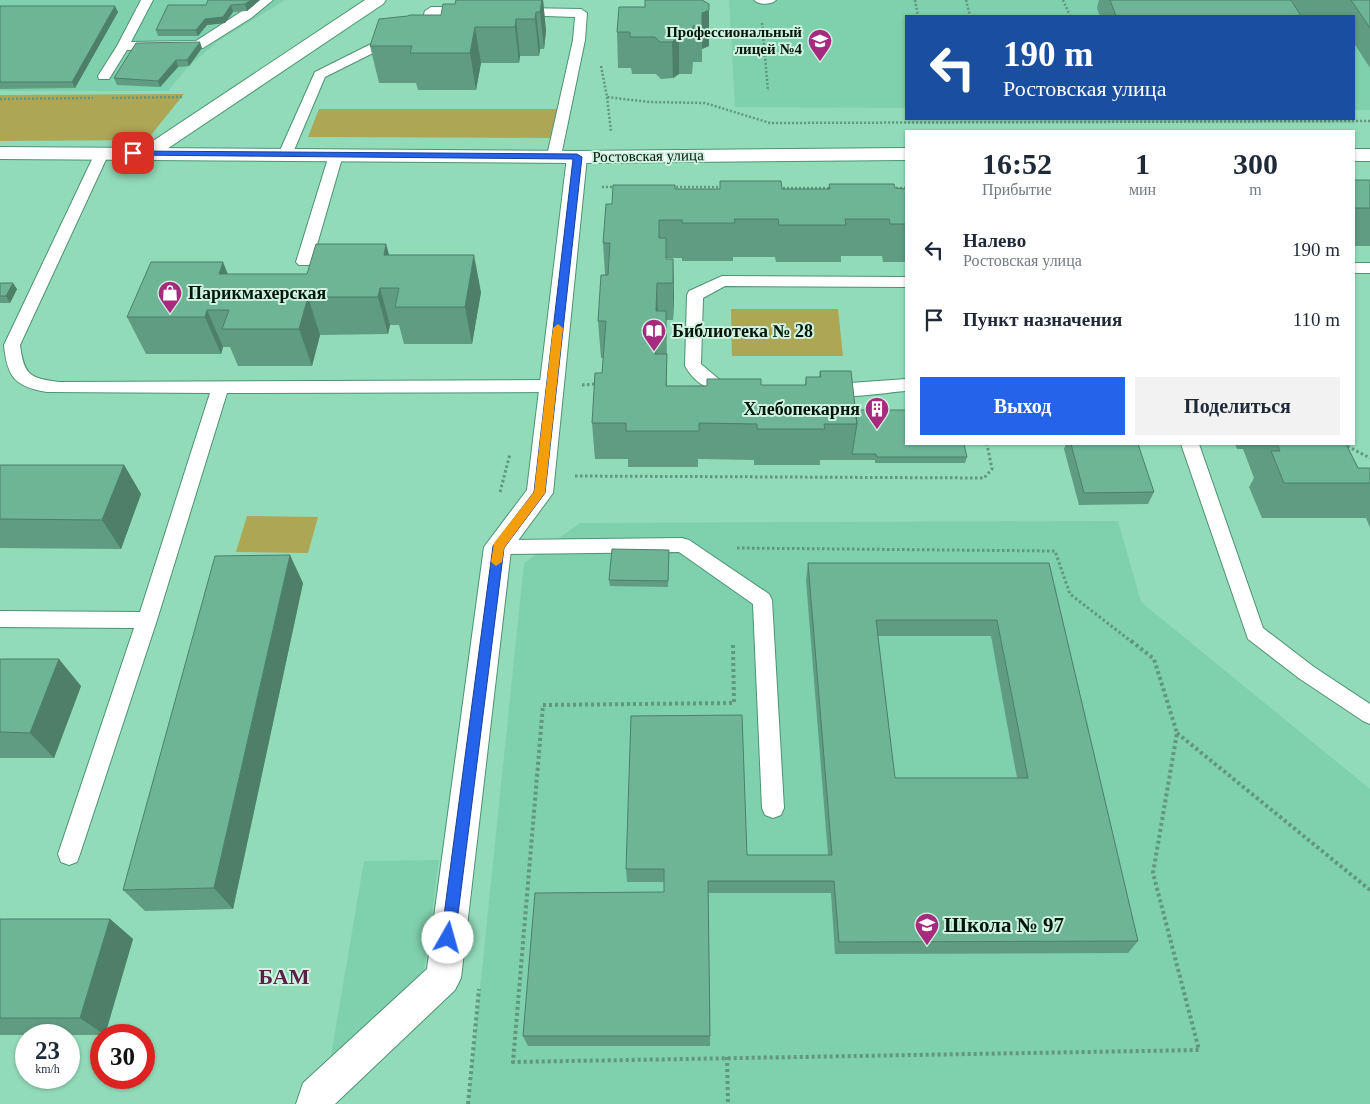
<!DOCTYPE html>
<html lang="ru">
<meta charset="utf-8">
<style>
:root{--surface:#fff;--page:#f2f2f3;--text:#1f2937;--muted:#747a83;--accent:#2563eb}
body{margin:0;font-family:"Times New Roman",serif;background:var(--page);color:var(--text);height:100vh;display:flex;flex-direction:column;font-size:19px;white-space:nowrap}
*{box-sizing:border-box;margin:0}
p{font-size:16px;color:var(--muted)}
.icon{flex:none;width:28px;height:28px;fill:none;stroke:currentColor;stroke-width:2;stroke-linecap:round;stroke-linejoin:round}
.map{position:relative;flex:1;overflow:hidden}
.drawer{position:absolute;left:905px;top:130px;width:450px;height:315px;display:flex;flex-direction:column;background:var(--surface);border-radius:0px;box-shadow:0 1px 4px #0004}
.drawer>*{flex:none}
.hud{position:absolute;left:905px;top:15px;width:450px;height:105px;border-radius:0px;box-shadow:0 1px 4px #0004;background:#1a4fa0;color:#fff;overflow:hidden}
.speed{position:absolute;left:15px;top:1024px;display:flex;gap:10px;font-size:25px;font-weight:700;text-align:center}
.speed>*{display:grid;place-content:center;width:65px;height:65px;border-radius:50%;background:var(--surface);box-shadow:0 1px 4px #0004;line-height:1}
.speed small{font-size:12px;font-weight:400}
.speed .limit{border:8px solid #d22;background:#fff;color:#111}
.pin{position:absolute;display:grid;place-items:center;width:42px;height:42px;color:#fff;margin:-21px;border-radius:10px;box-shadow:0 2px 8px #0006}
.me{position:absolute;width:55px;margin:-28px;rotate:7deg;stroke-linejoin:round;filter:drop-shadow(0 0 4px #0008)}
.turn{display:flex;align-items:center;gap:18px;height:105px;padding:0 15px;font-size:22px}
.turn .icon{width:65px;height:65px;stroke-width:2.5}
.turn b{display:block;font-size:35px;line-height:42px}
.eta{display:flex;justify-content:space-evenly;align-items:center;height:85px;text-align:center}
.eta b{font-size:30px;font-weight:700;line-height:35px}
.primary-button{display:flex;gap:10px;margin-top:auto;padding:10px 15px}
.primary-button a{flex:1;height:58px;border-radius:0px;background:var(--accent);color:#fff;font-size:20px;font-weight:700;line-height:58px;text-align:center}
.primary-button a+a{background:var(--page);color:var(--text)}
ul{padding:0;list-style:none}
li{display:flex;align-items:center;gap:15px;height:70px;padding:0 15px}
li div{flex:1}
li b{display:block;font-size:19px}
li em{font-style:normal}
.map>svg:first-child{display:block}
</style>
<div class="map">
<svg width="1370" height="1104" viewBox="0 0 1370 1104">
<rect width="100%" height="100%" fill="#92dbb9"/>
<!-- built -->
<path fill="#7fd0ac" d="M0 0H285L217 42 189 66 168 91H0Z
M729 0H1370V110H1354V16H906V108L735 107Z
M1118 521 1141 602 1370 789V1104H468L524 563 580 523Z
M439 860 424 971 330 1062 364 861Z"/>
<!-- green -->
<path fill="#ada655" d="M184 94 147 140 0 141V95Z
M319 109H557L553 138 308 137Z
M731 309H838L843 356H732Z
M247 516 318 517 308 553 236 552Z"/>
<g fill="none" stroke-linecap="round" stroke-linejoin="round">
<defs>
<path id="lane" d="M141 0H153L131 42 196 41 259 0H273L251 18 203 48 127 50 109 79H99L98 76 117 46Z
M754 0H776C771 5 759 5 754 0Z
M431 7H468L474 11 468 15H436L430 32 395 42 325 77 292 155 290 158H280L278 155 315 72 387 36 420 27 425 11Z
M520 8 581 9 587 13 585 40 561 156 554 160 547 156 573 40 575 17 516 15 514 12 516 9Z
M102 149 109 153 20 345C24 375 29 378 59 382L552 380 558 382 560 386 558 390 552 392 227 393 157 620 80 854 77 862 69 865 61 862 58 854 134 628 0 627V611L140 612 210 393 47 392C15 387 7 377 4 345L95 153Z
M336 151 343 155 312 262 309 265H299L296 262 329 155Z
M1354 263H1370V273H1354Z
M722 276 906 277V287L725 286 703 298 701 364 721 381 736 383 738 387 736 391C716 397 695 384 685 366L687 295 689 291Z
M906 379V391C881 393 845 400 822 393L820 389 822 385Z
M1181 444H1199L1263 628 1314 667 1370 704V724L1363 721 1300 679 1248 639Z
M682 538 689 540 769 594 772 600 784 808 781 815 773 818 765 815 762 808 753 604 679 552 498 554 491 552 489 547 491 542 498 540Z"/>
<path id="street" d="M365 0H386L383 4 155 157 148 159 141 157 138 153 141 149Z
M577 151 584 153 587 157 553 493 511 550 461 978 455 990 335 1104H296L303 1083 427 969 484 547 527 490 567 157 570 153Z"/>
<path id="secondary" d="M0 147 577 151 906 148V160L577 163 0 159Z
M1354 149H1370V161H1354Z"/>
</defs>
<!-- lane casing -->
<use href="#lane" stroke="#4b9374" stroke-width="2"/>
<!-- street casing -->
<use href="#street" stroke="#4b9374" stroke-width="2"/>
<!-- secondary casing -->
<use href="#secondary" stroke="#4b9374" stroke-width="2"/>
<!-- path-far2 -->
<path stroke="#60977d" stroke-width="2.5" stroke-dasharray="2 2" stroke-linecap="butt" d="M915 0 918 16
M966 0 970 16
M1063 0 1070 16
M762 23 768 91
M601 66 607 97 649 102 705 103 770 123 1370 121
M607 97 611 131
M112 98 183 97
M0 99 93 98
M602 187H616
M672 187H723
M779 188H833
M892 188H906"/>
<!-- path-far1 -->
<path stroke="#60977d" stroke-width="3" stroke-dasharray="2.5 2.5" stroke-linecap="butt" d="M582 385 596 384
M1343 444 1370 458
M575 476 984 478 992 469 987 444
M500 492 510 454
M737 548 1055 551 1070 594 1132 642"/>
<!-- path -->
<path stroke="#60977d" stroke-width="4" stroke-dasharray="3 3" stroke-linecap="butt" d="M733 645 734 703 543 705 513 1062 1199 1050 1153 873 1177 733 1154 659 1130 640
M1177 733 1370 890
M727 1057 728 1104
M468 1104 479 989"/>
<!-- lane -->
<use href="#lane" fill="#fff" fill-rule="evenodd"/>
<!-- street -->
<use href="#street" fill="#fff" fill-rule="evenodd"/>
<!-- secondary -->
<use href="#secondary" fill="#fff" fill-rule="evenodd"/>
</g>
<!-- wall -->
<path fill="#5f9c81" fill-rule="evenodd" d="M208 0H260L247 11 233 12 225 23 207 25 198 36H158L156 30 206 5Z
M456 0H543L546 31 544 49H540L539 56H520L519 63H481L476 90H418L416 83H379L370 46 441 15 455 4Z
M1099 0H1370V68L1354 43V16H1100L1097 8Z
M703 1 709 46 702 49V62H693L692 74H679L673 78 661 79 656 74H632L631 68H618L617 32 645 7Z
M0 6 118 12 75 88 0 89Z
M202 48 189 66 178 67 160 87 117 85 114 78Z
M720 181 782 189H829V184L906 189V262H883L882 256H841V262H776L775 257H733V261H682V258H666V259H673L674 297 673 320H666L667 386 805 385 806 377H819L820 371 855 410 967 457 965 463H875V460H820V465H754V460L698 459V467H628V459H595L592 423 602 373 603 358H601L598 321 605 275 603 243 612 204 675 189H720Z
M1354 208H1370V246H1354Z
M386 244 389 255 481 292 472 344H404L399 325H390L388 334 320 335 312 366H238L230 347H223L221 354H146L127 317 228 274H307Z
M0 283 17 289 10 303H0Z
M1066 444H1138L1154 492 1148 504 1079 505 1064 449Z
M1235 444H1346L1358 468H1370V528L1366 518H1262L1249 487 1254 478 1243 449H1237Z
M0 465H124L141 494 121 549 0 548Z
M669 550 668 587 610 586 609 580Z
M808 563H1049L1138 941 1128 953 835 954 831 893H708L710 1036V1046H528L523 1036 664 892V882H627L626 869 747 855H828L806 580ZM878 636H991L1017 778H895Z
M303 583 233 909 145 911 123 890Z
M0 659 81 686 54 758H0Z
M0 919H110L133 939 105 1035H0Z"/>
<!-- shaded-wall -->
<path fill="#4d7f69" d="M251 0H260L247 11 245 4Z
M542 0H543L546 31 544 49 540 12Z
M231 5 233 12 225 23 207 25 198 36 196 30 205 19Z
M115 6 118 12 75 88 72 82Z
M709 10V46L702 49V13Z
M536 12 540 49 539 56 535 19Z
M516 19 520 56 519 63 515 27Z
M475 27 481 63 476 90 470 53Z
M679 37V74L673 78 672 42Z
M200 42 202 48 189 66 187 60Z
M176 60 178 67 160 87 158 81Z
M386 244 396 281 384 255Z
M474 255 481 292 472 344 465 307Z
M673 259 674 297 673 320Z
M223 262 238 299 219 274Z
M13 283 17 289 10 303 6 296Z
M657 283 658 320 656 311Z
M380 288 390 325 388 334 378 297Z
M308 297 320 335 312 366 299 329Z
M207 310 223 347 221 354 205 317Z
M666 311 667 391V422L666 338Z
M656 338 657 375 653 347Z
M124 465 141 494 121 549 102 520Z
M290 555 303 583 233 909 214 888Z
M59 659 81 686 54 758 30 733Z
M110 919 133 939 105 1035 80 1018Z"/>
<!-- building -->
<path fill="#6eb596" stroke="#4d7f69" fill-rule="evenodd" d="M208 0H251L245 4 231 5 223 17 205 19 196 30H156L168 5H206Z
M456 0H542L540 12H536L535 19H516L515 27H475L470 53H410L412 46H370L379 19 408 16 409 15H441L443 4H455Z
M645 0H702L709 4V10L702 13V26H693V37H679L672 42H660L655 37H630V32H617L619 7H645Z
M1110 0H1291L1301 16H1116Z
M1351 0H1370V28Z
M0 6H115L72 82H0Z
M200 42 187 60H176L158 81 114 78 136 43Z
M1354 180H1370V208H1354Z
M720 181H781L782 189H830L829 184H894L895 188 906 189V224H890L889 219H845L846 225H779L778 219H734L735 223H682V220H659V238H666V259H673V283H657L656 311H666V338H656L653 347 655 354H667L666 386H707V379H761V385H806V377H821L820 371H851L857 424H824L825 429H757V424L699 423V431H626V423H592L595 373H602L606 321H598L601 275H608L610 243H603L606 204H612L613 185H675V189H720Z
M316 244H386L384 255H474L465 307H395L399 288H380L378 297H308L299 329H222L229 310H207L205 317H127L151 262H223L219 274H307Z
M0 283H13L6 296H0Z
M855 410H906V444H964L967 457H877L876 454H852L857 424Z
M1071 444H1138L1154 492 1084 493Z
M1277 444H1346L1358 468H1370V483H1284L1271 451H1280Z
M0 465H124L102 520 0 519Z
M612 549 669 550 668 581 609 580Z
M290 555 214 888 123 890 215 556Z
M808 563H1049L1138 941 839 942 834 881H708L710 1036H523L535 893 664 892V869H626L631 716 742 715 747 855H832ZM876 620H997L1028 778H895Z
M0 659H59L30 733 0 732Z
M0 919H110L80 1018H0Z"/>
<!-- route -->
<path fill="#2563eb" stroke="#184099" d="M133 151 577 154 582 157 545 493 504 548 455 938 453 943 448 945 443 943 441 938 493 546 534 492 573 159 130 155V152Z"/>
<!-- slow -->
<path fill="#f59e0b" d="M558 324 563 328 545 493 504 548 502 562 496 566 491 562 494 543 534 492 553 328Z"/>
<!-- icons -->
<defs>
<symbol id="university-pin" viewBox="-11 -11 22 30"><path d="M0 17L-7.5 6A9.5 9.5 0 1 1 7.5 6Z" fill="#a62b7e" stroke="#d0f3e1"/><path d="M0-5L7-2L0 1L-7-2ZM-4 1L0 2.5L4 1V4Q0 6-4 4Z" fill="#fff"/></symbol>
<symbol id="shop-pin" viewBox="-11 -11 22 30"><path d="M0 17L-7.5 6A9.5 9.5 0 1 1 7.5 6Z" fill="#a62b7e" stroke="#d0f3e1"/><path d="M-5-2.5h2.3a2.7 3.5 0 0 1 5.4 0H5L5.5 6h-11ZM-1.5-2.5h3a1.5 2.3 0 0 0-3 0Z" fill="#fff"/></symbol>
<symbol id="library-pin" viewBox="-11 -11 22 30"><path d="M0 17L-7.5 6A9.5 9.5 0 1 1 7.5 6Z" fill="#a62b7e" stroke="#d0f3e1"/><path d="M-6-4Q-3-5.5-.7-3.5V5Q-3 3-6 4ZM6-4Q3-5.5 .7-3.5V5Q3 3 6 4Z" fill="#fff"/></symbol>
<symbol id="building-pin" viewBox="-11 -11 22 30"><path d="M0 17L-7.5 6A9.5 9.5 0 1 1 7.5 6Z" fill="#a62b7e" stroke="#d0f3e1"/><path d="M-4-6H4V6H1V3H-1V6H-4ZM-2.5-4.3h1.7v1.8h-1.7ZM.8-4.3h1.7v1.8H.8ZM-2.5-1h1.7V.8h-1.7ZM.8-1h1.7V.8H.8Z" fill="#fff"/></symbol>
<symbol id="school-pin" viewBox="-11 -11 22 30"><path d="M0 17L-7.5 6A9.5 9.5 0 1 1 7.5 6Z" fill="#a62b7e" stroke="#d0f3e1"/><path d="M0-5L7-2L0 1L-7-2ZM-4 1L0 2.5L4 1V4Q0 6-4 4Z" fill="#fff"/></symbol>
</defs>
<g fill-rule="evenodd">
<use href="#university-pin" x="806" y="27" width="28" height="38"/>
<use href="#shop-pin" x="156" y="279" width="28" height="38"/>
<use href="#library-pin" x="640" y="317" width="28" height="38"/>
<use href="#building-pin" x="863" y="395" width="28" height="38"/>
<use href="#school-pin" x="913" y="911" width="28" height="38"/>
</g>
<g text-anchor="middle" stroke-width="4" stroke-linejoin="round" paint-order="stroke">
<!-- far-poi labels -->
<g font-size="15" font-weight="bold" fill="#00160b" stroke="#d0f3e1" text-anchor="end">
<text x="802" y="37">Профессиональный<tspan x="802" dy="17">лицей №4</tspan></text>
</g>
<!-- far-street labels -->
<g font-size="15" fill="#00160b" stroke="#d0f3e1">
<text transform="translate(648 156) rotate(-1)" y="5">Ростовская улица</text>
</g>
<!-- poi labels -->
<g font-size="18" font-weight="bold" fill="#00160b" stroke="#d0f3e1" text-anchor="start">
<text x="188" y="299">Парикмахерская</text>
<text x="672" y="337">Библиотека № 28</text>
<text x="860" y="415" text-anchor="end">Хлебопекарня</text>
</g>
<!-- near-poi labels -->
<g font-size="21" font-weight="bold" fill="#00160b" stroke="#d0f3e1" text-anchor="start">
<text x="944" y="932">Школа № 97</text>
</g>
<!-- near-neighbourhood labels -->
<g font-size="22" font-weight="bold" fill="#5b1f46" stroke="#d0f3e1">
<text x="284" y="984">БАМ</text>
</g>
</g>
</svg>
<div class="speed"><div>23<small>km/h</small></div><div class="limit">30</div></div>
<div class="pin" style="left:133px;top:153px;background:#d93025"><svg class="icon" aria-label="arrive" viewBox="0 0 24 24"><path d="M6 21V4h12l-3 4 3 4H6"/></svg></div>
<svg class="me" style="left:448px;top:938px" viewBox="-20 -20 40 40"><circle r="19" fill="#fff"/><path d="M0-13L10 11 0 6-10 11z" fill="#2563eb"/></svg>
<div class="hud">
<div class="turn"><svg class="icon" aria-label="left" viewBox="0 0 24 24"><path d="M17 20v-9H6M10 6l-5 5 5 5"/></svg><div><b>190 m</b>Ростовская улица</div></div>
</div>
<section class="drawer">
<div class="eta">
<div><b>16:52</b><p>Прибытие</p></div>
<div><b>1</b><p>мин</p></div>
<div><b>300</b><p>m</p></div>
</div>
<ul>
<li><svg class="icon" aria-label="left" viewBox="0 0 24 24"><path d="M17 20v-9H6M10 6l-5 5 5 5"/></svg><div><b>Налево</b><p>Ростовская улица</p></div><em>190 m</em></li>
<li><svg class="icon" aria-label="arrive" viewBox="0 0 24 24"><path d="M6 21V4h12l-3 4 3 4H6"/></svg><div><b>Пункт назначения</b></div><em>110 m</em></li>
</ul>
<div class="primary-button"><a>Выход</a><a>Поделиться</a></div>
</section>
</div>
